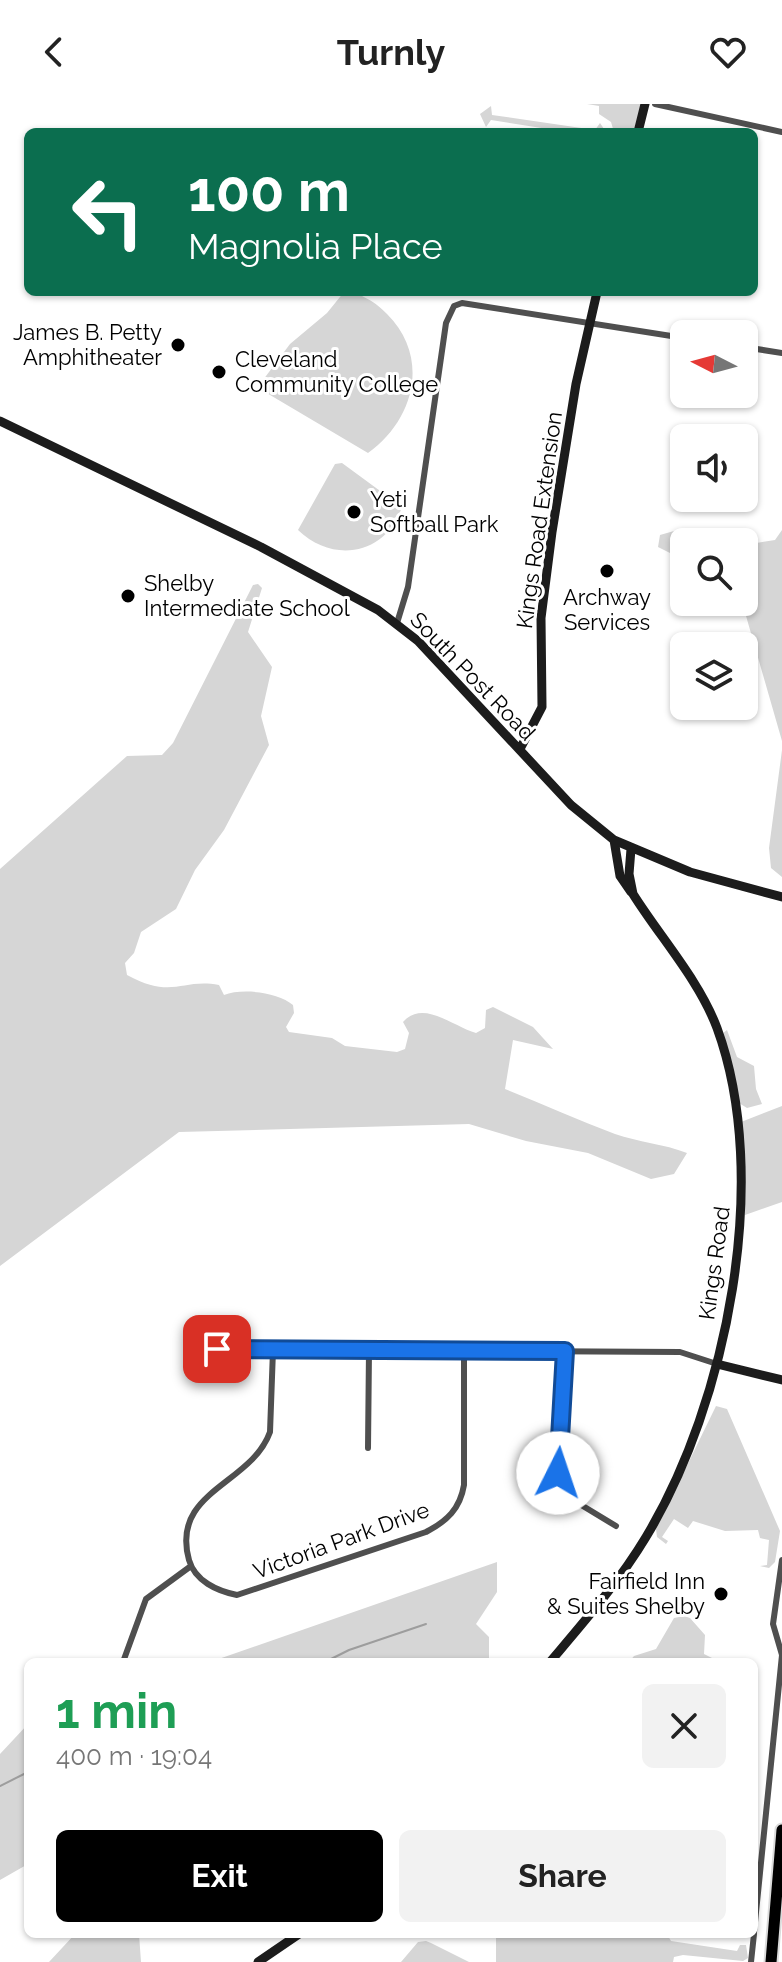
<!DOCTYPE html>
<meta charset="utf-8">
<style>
:root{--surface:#fff;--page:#f2f2f2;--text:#222;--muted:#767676;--accent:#000}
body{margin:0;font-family:Raleway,sans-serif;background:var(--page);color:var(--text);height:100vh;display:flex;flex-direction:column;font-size:30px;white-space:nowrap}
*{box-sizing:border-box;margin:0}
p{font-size:26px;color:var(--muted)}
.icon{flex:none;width:44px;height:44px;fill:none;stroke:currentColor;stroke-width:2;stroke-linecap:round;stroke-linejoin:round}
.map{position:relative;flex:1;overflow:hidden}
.panel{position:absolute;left:24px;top:1554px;width:734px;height:280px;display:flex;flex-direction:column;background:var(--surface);border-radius:12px;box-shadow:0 2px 6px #0004}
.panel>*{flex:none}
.hud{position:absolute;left:24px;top:24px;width:734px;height:168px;border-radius:12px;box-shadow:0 2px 6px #0004;background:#0b6e4f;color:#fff;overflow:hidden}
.needle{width:52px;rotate:276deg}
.tools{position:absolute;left:670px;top:216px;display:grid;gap:16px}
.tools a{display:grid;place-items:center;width:88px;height:88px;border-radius:12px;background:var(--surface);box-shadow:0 2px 6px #0004;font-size:40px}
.pin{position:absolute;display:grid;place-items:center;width:68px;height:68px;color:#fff;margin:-34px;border-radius:16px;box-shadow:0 4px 12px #0006}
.me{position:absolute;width:88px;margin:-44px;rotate:4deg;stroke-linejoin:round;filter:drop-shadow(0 0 6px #0008)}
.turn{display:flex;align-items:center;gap:28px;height:168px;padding:0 32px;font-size:36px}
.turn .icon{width:104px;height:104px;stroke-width:2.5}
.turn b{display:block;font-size:56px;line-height:68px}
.round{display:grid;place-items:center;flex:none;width:84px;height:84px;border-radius:12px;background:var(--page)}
.summary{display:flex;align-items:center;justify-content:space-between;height:136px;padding:0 32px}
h1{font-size:48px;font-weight:700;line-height:60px;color:#1e9e55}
.button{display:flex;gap:16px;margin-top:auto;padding:16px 32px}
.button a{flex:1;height:92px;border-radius:12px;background:var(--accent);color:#fff;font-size:32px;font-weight:700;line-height:92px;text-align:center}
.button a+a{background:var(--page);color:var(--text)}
header{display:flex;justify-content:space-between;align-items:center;height:104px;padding:0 32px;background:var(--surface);font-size:36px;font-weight:700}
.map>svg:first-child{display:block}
</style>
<header><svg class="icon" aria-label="back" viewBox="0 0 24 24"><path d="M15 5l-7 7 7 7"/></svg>Turnly<svg class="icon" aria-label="heart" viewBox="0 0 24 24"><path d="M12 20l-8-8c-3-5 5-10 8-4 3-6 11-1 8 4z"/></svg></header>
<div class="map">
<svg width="782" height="1858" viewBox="0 0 782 1858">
<rect width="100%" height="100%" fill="#fff"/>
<!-- green -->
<path fill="#d6d6d6" d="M587 0H645L638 28H614L611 18 599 10V2Z
M491 2 492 11 595 26 600 19 606 28H567L491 16 486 23 480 10Z
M344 188C360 188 377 199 387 210 431 254 414 316 368 349L265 288 263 276 290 240 327 209Z
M342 359 402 403C386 451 333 460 298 426L335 360Z
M782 426V637L742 498 744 441 775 436Z
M674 427 731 438H684V456L658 443 660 431Z
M258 480 262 484 248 528 272 563 261 612 269 641 224 726 195 766 176 805 141 828 134 849 125 859 127 871C173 896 181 874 219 881L224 891C242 884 278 888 293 901L294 909 286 923 289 928 332 934 345 942 397 948 405 945 409 929 403 918C423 895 454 923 476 929L485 924 486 906 493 903 533 923 553 945 513 936 505 985C542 1000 578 1016 615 1030 638 1038 664 1040 687 1049L674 1070 651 1075 588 1049 526 1037 469 1020 179 1028 0 1162V765L127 652 162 651 173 639 253 481Z
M782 646V773L771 764 769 744Z
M727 926 737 953 754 962 756 985 762 1000 747 1004 739 999 723 929Z
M782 1002V1098L745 1111 741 1018Z
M716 1302 727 1305 780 1427 775 1458 769 1464 760 1462 767 1461 769 1436 760 1434 758 1426 725 1427 693 1417 688 1424 674 1415 662 1433 668 1437 666 1440 657 1433 656 1425Z
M497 1458V1488L476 1520 489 1533V1558H210Z
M684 1512 690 1514 705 1531 704 1550 720 1558H629L634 1552 656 1545 674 1514Z
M28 1620V1760L0 1776V1650Z
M75 1830H139L141 1858H49Z
M667 1830 671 1837 737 1847 740 1841H746L748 1854 743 1857 683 1851 674 1853 673 1858H496V1830Z
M426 1837 431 1839 469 1858H401L418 1838Z"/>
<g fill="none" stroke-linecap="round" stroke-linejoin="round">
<!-- stream -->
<path stroke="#9d9d9d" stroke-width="2" d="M325 1558 349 1546 426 1520
M0 1682 28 1668"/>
<defs>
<path id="highway" d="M771 1858 782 1726"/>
</defs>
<!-- highway casing -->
<use href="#highway" stroke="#dbdbdb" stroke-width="15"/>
<!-- street -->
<path stroke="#4f4f4f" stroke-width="6" d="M655 0 782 28
M744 243 782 249
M397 519 408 483 446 219 454 202 462 199 684 234
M217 1245 680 1248 717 1260
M273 1246 270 1328C251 1381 170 1387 189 1456 195 1477 217 1487 237 1491L426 1428C447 1417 460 1405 464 1381V1246
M565 1247 559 1378 573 1396 616 1422
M368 1344 369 1246
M782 1456 773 1520 782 1551
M123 1558 146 1495 191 1462
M754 1828 782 1551
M751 1858 754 1830"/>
<!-- secondary -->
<path stroke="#1c1c1c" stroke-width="9" d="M638 28 645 0
M0 317 261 443 378 506 418 537 571 701 614 736 690 768 782 793
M520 645 542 603 541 514 552 428 576 280 597 188
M614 736 620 772 631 788
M717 1260 782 1276
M550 1558C583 1519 619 1478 646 1433 727 1299 772 1074 717 924 699 876 660 833 633 790L629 770 631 745
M258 1858 299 1830"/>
<!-- highway -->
<use href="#highway" stroke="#000" stroke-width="11"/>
</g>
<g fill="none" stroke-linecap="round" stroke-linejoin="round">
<defs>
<path id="route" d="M217 1245 565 1247 558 1369"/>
</defs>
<!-- route casing -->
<use href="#route" stroke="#114b97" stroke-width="20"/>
<!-- route -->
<use href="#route" stroke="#1a73e8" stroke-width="14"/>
</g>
<!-- markers -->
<g fill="#000" stroke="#fff" stroke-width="3">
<circle cx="178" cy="241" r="8"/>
<circle cx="219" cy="268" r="8"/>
<circle cx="354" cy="408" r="8"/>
<circle cx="607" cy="467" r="8"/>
<circle cx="128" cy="492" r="8"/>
<circle cx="721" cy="1490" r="8"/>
</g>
<g text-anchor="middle" stroke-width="6" stroke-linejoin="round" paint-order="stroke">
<!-- poi labels -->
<g font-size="22" fill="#000" stroke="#fff" text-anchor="start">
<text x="162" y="236" text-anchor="end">James B. Petty<tspan x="162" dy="25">Amphitheater</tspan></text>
<text x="235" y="263">Cleveland<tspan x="235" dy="25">Community College</tspan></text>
<text x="370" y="403">Yeti<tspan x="370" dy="25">Softball Park</tspan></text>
<text x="144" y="487">Shelby<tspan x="144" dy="25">Intermediate School</tspan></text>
<text x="607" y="501" text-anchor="middle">Archway<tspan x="607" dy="25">Services</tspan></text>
<text x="705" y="1485" text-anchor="end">Fairfield Inn<tspan x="705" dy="25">&amp; Suites Shelby</tspan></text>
</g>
<!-- street labels -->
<g font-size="22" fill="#000" stroke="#fff">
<text transform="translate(539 416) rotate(-82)" y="8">Kings Road Extension</text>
<text transform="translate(473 572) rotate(46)" y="8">South Post Road</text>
<text transform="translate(714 1159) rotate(-82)" y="8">Kings Road</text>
<text transform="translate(341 1436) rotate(-20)" y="8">Victoria Park Drive</text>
</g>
</g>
</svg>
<div class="tools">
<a><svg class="needle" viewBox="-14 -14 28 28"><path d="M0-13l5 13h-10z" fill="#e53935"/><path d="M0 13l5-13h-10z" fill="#767676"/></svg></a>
<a><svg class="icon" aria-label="sound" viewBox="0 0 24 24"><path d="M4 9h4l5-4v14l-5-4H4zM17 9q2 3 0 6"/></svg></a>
<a><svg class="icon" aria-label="search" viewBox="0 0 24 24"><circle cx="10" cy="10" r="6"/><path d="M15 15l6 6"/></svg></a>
<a><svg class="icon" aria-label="layers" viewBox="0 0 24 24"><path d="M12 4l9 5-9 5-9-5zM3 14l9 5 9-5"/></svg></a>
</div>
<div class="pin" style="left:217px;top:1245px;background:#d93025"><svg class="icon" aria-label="arrive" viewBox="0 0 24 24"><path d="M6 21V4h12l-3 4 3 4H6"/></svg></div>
<svg class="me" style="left:558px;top:1369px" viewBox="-20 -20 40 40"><circle r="19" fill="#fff"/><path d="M0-13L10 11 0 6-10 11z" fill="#1a73e8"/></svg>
<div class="hud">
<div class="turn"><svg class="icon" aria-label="left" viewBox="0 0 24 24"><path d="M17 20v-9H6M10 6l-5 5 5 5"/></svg><div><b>100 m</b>Magnolia Place</div></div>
</div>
<section class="panel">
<div class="summary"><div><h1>1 min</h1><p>400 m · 19:04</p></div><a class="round"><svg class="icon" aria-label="close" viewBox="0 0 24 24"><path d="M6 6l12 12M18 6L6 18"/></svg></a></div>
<div class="button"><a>Exit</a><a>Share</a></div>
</section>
</div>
